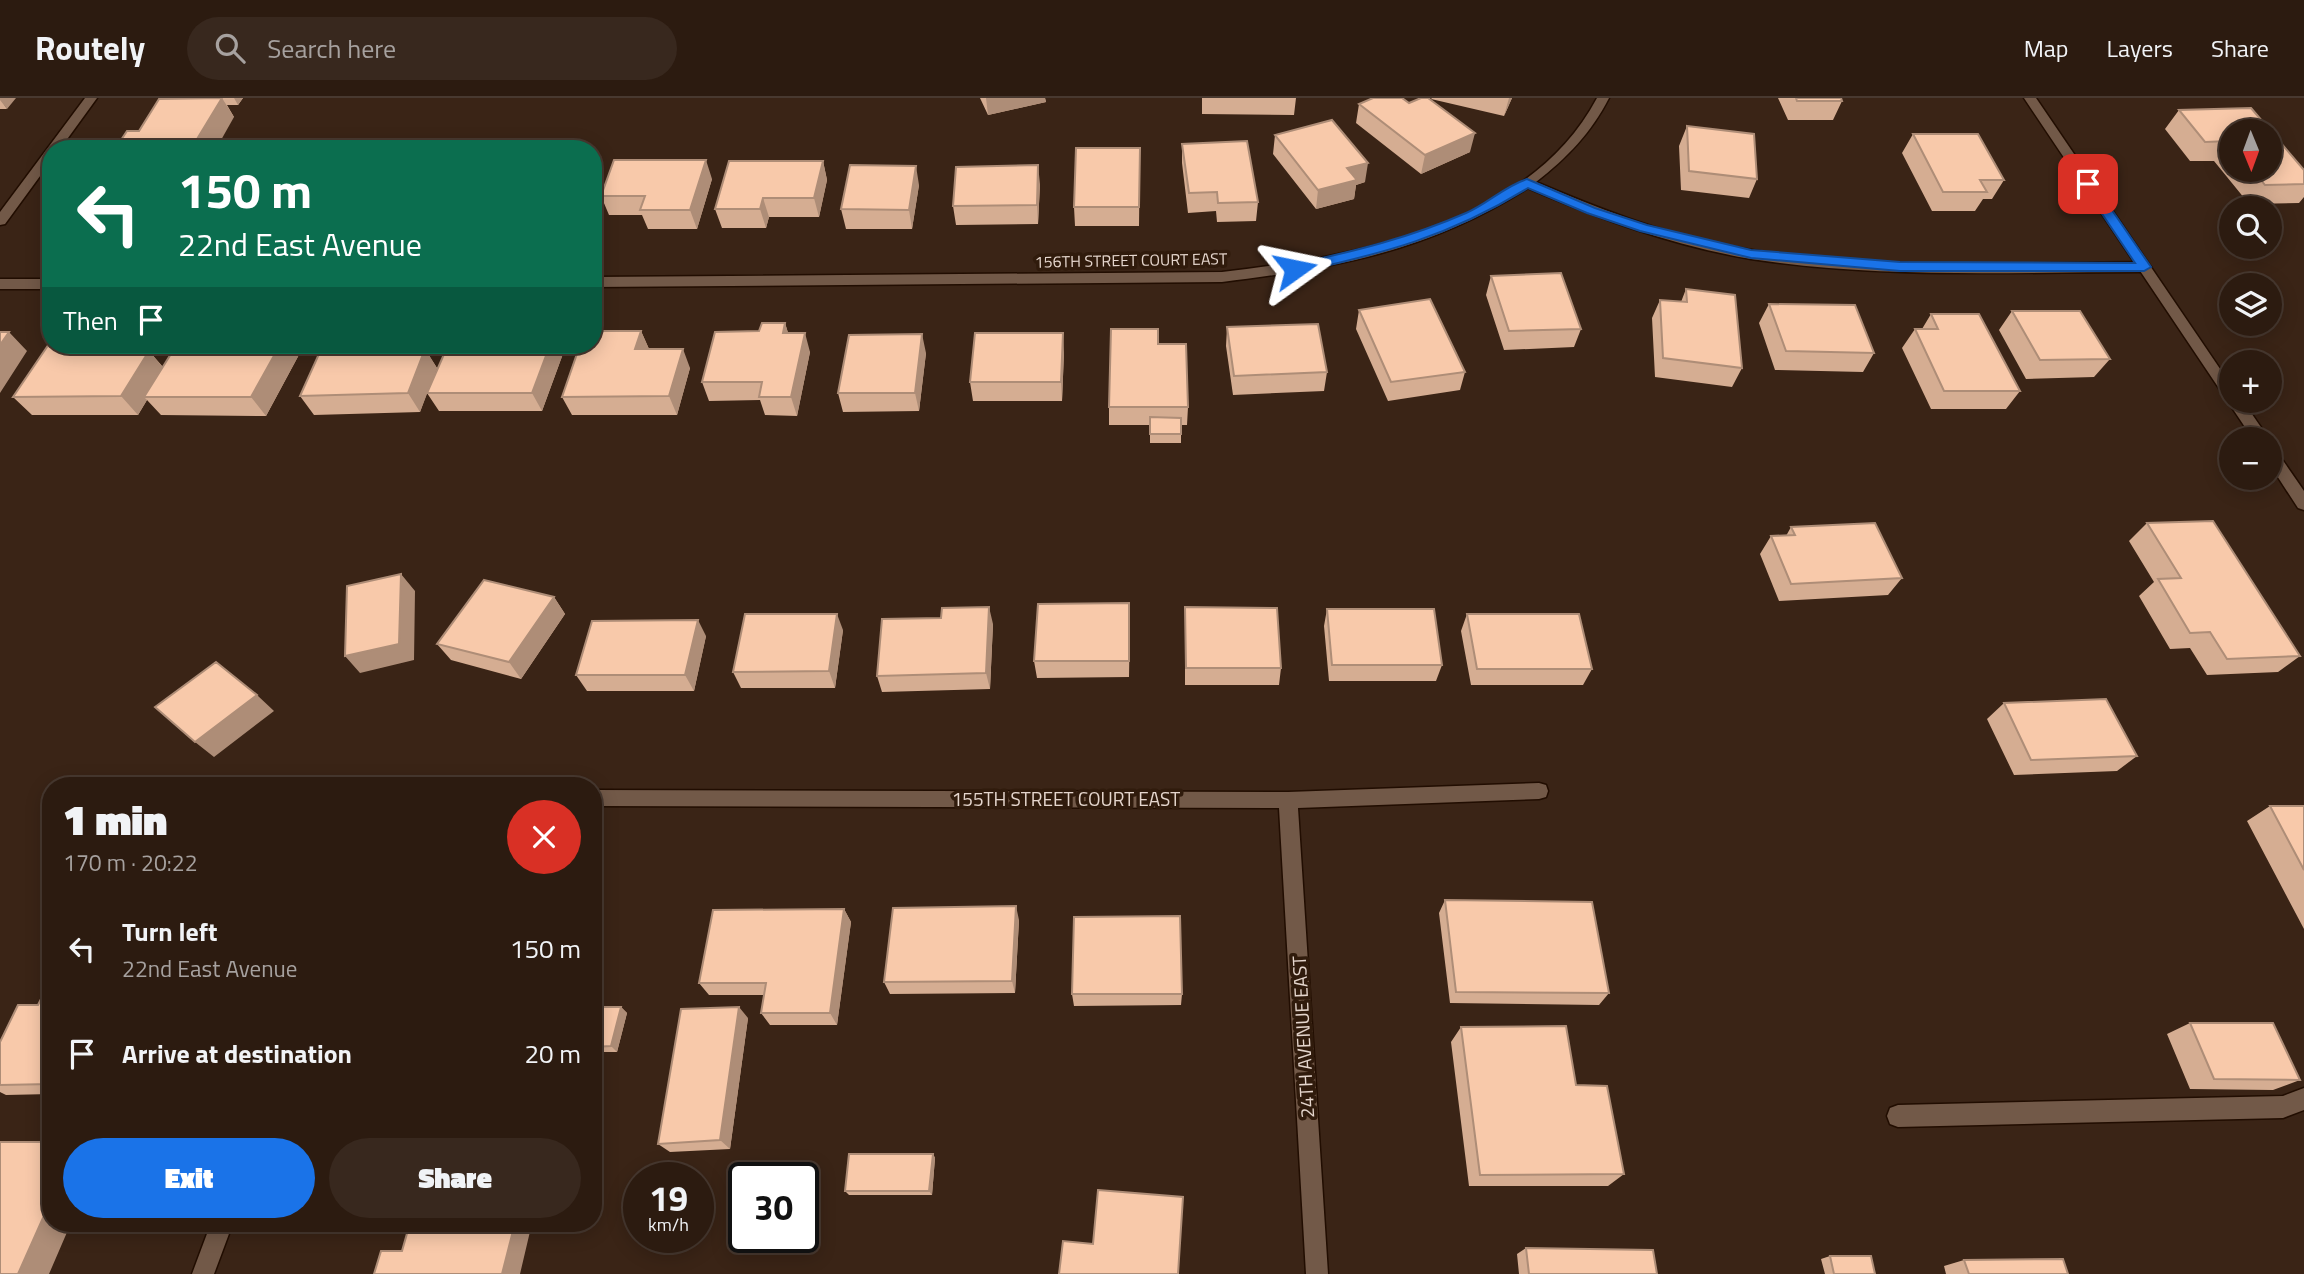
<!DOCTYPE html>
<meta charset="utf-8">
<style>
:root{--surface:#2c1b10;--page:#38281e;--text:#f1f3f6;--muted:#a6a19f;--line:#483930;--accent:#1a73e8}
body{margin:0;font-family:"Titillium Web",sans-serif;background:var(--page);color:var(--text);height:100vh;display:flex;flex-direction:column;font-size:26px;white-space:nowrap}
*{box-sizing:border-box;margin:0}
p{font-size:23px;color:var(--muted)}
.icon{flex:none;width:38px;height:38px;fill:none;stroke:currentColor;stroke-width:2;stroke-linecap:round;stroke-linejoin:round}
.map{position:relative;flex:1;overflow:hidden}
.side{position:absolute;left:42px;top:679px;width:560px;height:455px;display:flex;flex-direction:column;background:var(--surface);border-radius:28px;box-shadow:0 4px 18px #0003,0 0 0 2px var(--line)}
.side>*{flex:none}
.guide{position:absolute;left:42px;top:42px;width:560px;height:214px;border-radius:28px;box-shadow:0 4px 18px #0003,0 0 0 2px var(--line);background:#0b6e4f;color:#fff;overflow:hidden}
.needle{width:46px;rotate:179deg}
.controls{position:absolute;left:2219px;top:21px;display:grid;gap:14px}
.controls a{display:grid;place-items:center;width:63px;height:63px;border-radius:50%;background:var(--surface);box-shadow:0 4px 18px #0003,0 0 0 2px var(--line);font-size:35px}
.speed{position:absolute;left:623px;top:1064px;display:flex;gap:14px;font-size:35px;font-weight:700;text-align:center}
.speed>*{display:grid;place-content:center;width:91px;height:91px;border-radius:50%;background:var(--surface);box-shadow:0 4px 18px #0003,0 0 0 2px var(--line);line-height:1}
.speed small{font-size:18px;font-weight:400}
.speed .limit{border:4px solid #111;border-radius:10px;background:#fff;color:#111}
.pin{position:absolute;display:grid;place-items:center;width:60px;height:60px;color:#fff;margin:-30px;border-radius:14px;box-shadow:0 4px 10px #0006}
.me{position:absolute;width:77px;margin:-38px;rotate:78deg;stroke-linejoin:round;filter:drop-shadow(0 0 5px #0008)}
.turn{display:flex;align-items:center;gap:24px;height:147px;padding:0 21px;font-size:32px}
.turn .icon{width:91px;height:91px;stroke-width:2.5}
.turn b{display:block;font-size:49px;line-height:60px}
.then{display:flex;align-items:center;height:66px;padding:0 21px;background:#0003;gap:14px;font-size:26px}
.round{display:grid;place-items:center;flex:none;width:74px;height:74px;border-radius:37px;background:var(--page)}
.summary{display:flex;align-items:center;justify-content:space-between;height:119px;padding:0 21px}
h1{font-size:42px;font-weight:800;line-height:52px}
.primary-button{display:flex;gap:14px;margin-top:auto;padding:14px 21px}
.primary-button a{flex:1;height:80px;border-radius:42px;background:var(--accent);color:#fff;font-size:28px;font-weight:800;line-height:80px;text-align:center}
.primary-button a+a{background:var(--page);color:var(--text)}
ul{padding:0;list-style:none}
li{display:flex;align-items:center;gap:21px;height:105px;padding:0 21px}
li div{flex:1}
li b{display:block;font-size:26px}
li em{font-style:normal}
header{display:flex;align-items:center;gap:42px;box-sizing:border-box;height:98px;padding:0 35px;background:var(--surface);border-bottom:2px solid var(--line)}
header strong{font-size:33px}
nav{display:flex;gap:38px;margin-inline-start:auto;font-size:24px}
.search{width:490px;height:63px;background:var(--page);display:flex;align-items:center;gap:18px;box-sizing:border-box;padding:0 24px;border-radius:38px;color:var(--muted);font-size:26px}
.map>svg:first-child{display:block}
</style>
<header>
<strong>Routely</strong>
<div class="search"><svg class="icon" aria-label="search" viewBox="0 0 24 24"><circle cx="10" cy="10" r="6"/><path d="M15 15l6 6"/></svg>Search here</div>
<nav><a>Map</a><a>Layers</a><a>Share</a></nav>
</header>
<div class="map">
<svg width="2304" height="1176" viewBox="0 0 2304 1176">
<rect width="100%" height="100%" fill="#3a2416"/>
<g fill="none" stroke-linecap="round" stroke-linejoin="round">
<defs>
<path id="lane" d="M2304 990V1012L2283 1020 1898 1029 1890 1026 1887 1018 1890 1010 1898 1007 2283 998Z"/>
<path id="street" d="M85 0H97L60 51H51V63L5 126 0 127V114Z
M1597 0H1609C1591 35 1567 60 1536 84 1597 110 1659 134 1723 147 1861 174 2004 165 2144 164L2151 169 2144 174C2013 174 1881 181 1751 161 1674 148 1600 121 1528 90 1429 153 1336 170 1222 184L593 189V179L1222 174C1352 159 1529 129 1597 0Z
M0 181H51V191H0Z
M1539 685 1546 687 1548 693 1546 699 1539 701 1298 710 1328 1176H1306L1279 710 593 708V692L1288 694Z
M211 1125H233L214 1176H192Z"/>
<path id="secondary" d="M2024 0H2036L2231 287V303H2243L2269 341H2253Z
M2270 349 2275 351 2304 393V412L2298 410 2270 367Z"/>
</defs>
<!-- lane casing -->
<use href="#lane" stroke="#210d01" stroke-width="3"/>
<!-- street casing -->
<use href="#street" stroke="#210d01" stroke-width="3"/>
<!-- secondary casing -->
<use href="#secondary" stroke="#210d01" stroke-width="3"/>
<!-- lane -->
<use href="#lane" fill="#725948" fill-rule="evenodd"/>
<!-- street -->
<use href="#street" fill="#725948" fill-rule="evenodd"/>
<!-- secondary -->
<use href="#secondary" fill="#725948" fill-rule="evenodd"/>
</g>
<!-- wall -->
<path fill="#d5ad92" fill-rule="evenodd" d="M0 0 7 11H0Z
M173 0H243L238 7H227L234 19 139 33 174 1Z
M980 0H1045L1046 4 988 17Z
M1202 0H1296L1294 17 1202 16Z
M1432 0H1512L1504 18 1431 1Z
M1778 0H1841L1842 3 1833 22H1788Z
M1359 6 1470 54 1421 76 1356 25Z
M2251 10 2304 72V99L2299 105 2249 106 2214 63H2190L2165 31 2179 12ZM2231 33H2270V72H2231Z
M1687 28 1757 81 1749 100 1681 92 1679 48Z
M1913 36 2004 82 1992 101H1983L1975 113H1932L1902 55Z
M1275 37 1365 84 1356 87 1354 101 1316 111 1273 56Z
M1182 46 1258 104 1256 123 1217 124 1216 113 1188 115 1182 65Z
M1140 50 1139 128H1075L1074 109Z
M823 63 827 82 819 119H769L766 130H722L715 111Z
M712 81 697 131H648L642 117H609L601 98Z
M1040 86 1038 126 956 127 953 108Z
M919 87 912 131H846L841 111Z
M1491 178 1581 231 1574 249 1504 252 1486 197Z
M1686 191 1742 270 1732 289 1655 279 1652 220 1660 202 1681 204Z
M1769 206 1874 255 1863 274 1775 272 1759 225Z
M1359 212 1465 274 1460 292 1388 303 1356 231Z
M2012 213 2110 261 2094 279 2026 281 1999 232Z
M1931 216 2020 293 2006 311H1931L1902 250 1915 231H1922Z
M785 225 788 235 810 254 797 318 765 317 760 302 709 303 702 284 759 233Z
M1227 229 1327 274 1324 293 1233 297 1226 248Z
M641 233 649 251 690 270 677 317H572L562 299Z
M1158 246 1188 309 1187 327H1181V345H1150V327H1109V309Z
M225 247H296L301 253 266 318 161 317 147 302 138 317H32L13 299 128 253H149L163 269 222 251Z
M448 247H561L564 253 542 313H439L427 295 420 314 314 317 300 298 396 252 425 251 437 270 430 287Z
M1064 254 1062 303H973L970 284Z
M926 255 919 313 843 314 838 295Z
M2147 425 2300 558 2278 574 2207 577 2190 550 2170 551 2139 498 2154 484 2129 443Z
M1791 429 1902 480 1888 497 1779 503 1760 456 1771 438H1786Z
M554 499 565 516 521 581 451 562 437 546Z
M1185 509 1281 570 1279 587H1185Z
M1327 511 1442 567 1436 583H1329L1324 528Z
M1467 516 1592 571 1583 587H1471L1461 533Z
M1130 522 1129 579 1037 580 1034 563Z
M993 526 990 591 882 594 877 578Z
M843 532 835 590H741L733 574Z
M706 538 694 593H587L576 577Z
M2004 605 2137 658 2117 673 2014 677 1987 621Z
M2270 708H2304V831L2247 723Z
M1445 802 1609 895 1599 907 1450 905 1439 815Z
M844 811 851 824 837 927H770L761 915 764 897H709L699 885Z
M1019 822 1015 895 890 896 884 884Z
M51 881V996L6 997 0 994V944L38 907Z
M1072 896H1182L1181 907 1074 908Z
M593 899 603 909H621L627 915 617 954H593Z
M748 920 730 1051 670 1054 658 1046Z
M2190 925 2300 982 2273 992 2190 991 2167 936Z
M1461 929 1576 987 1624 1076 1608 1088H1469L1451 944Z
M933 1056 935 1060 932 1097H849L845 1093Z
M1526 1150 1657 1176H1519L1517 1156Z
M1830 1158 1875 1176H1825L1821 1161Z
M1964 1162 2068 1176H1946L1944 1168Z"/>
<!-- shaded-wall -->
<path fill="#ae8d77" d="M0 0H16L7 11 0 2Z
M222 0 234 19 216 51H191Z
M234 0H243L238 7Z
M986 0H1045L1046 4 988 17Z
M1509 0H1512L1504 18Z
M1475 35 1470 54 1421 76 1425 57Z
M706 62 712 81 697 131 690 112Z
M823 63 827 82 819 119 814 100Z
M1368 65 1365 84 1356 87 1354 101 1316 111 1318 92 1347 70Z
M1038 67 1040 86 1038 126 1037 107Z
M916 68 919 87 912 131 909 112Z
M763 100 769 119 766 130 760 111Z
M785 225 791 244 783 235Z
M641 233 649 251H635Z
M9 234 27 253 0 295V247Z
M805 235 810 254 797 318 791 299Z
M1063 235 1064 254 1062 303 1061 284Z
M922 236 926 255 919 313 915 295Z
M103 247H122L128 253H99Z
M280 247H296L301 253 266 318 251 299Z
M378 247H393L396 252H376Z
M550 247H561L564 253 542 313 532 295Z
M425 251 437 270 420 314 408 295Z
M683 251 690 270 677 317 669 298Z
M149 253 165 272 144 299 147 302 138 317 121 298Z
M401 476 415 493 414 562 360 575 345 558Z
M554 499 565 516 521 581 509 564Z
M989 509 993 526 990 591 986 575Z
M837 516 843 532 835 590 829 573Z
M698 522 706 538 694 593 685 577Z
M257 597 274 613 214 659 195 644Z
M1016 808 1019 822 1015 895 1012 883Z
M844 811 851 824 837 927 830 915Z
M593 899 604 908 593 949Z
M621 909 627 915 617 954 611 948Z
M739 909 748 920 730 1051 720 1042Z
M933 1056 935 1060 932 1097 929 1093Z
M51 1102V1125H71L49 1176H18Z
M515 1125H532L520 1176H502Z"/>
<!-- building -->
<path fill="#f8c9aa" stroke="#ae8d77" stroke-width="2" d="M222 0 191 51H115L127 33H139L159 1Z
M1373 0H1402L1409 5 1421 0H1428L1475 35 1425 57 1359 6Z
M1796 0H1841L1842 3H1797Z
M2251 10 2304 72V86L2265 87 2253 72H2270V33H2231V46L2230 43 2205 44 2179 12Z
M1332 22 1368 65 1347 70 1357 82 1318 92 1275 37Z
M1687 28 1754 36 1757 81 1689 73Z
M1913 36H1978L2004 82H1980L1987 94H1943Z
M1247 43 1258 104 1218 105 1217 94 1189 95 1182 46Z
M279 50H318V51Z
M1076 50H1140L1139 109H1074Z
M614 62H706L690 112H640L645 98H601Z
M729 63H823L814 100H763L760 111H715Z
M850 67 916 68 909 112 841 111Z
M1038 67 1037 107 953 108 956 69Z
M1561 175 1581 231 1509 233 1491 178Z
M1686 191 1735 197 1742 270 1663 260 1660 202 1687 204Z
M1430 201 1465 274 1391 284 1359 212Z
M1769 206 1855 207 1874 255 1786 253Z
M2012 213H2080L2110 261 2040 262Z
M1931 216H1979L2020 293H1944L1915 231H1938Z
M762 225H785L783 235H805L791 299H759L762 284H702L715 234 759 233Z
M1318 226 1327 274 1234 278 1227 229Z
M1111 231H1158V246H1186L1188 309H1109Z
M593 233H641L635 251H683L669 298 562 299 580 247H593Z
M0 234H9L0 247Z
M975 235H1063L1061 284H970Z
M922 236 915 295H838L849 237Z
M51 243V247H103L99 253H149L121 298 13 299Z
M225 247H280L251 299H144L174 251H222Z
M323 247H378L376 252 425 251 408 295 300 298Z
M448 247H550L532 295H427Z
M1150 319 1181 320V336H1150Z
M2213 423 2300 558 2227 561 2210 534 2190 535 2158 481 2181 480 2147 425Z
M1875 425 1902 480 1791 486 1771 438 1795 437 1791 429Z
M401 476 399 546 345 558 347 488Z
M484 482 554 499 509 564 437 546Z
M1129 505V563H1034L1038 506Z
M989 509 986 575 877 578 882 521 941 520 942 510Z
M1185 509 1277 510 1281 570H1186Z
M1327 511H1434L1442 567H1332Z
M745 516H837L829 573 733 574Z
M1467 516H1579L1592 571H1477Z
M698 522 685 577H576L592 523Z
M216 564 257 597 195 644 155 609Z
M2106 601 2137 658 2031 662 2004 605Z
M2270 708H2304V772Z
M1445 802 1592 804 1609 895 1456 894Z
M1016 808 1012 883 884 884 893 810Z
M844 811 830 915H761L766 885H699L713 812Z
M1180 818 1182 896H1072L1074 819Z
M51 881V986L0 987V944L18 907H38Z
M597 909H621L611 948 593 949V923Z
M739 909 720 1042 658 1046 681 911Z
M2190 925H2273L2300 982 2214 981Z
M1566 928 1576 987 1607 988 1624 1076 1480 1077 1461 929Z
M0 1044H51V1102L18 1176H0Z
M849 1056H933L929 1093H845Z
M1098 1092 1183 1099 1178 1176H1059L1063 1143 1093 1146Z
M410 1125H515L502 1176H374L381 1153H402Z
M1526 1150 1653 1152 1657 1176H1529Z
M1830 1158H1871L1875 1176H1834Z
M2063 1161 2068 1176H1969L1964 1162Z"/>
<!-- route -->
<path fill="#1a73e8" stroke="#114b97" stroke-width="2" d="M1527 81 1595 110 1647 127 1751 152 1900 164 2135 165 2082 86 2088 82 2092 83 2151 169 2144 173H1900L1751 160 1640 133 1587 115 1528 90C1448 139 1385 155 1295 175L1289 171 1295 166C1355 153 1409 140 1466 115 1487 106 1505 88 1527 81Z"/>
<g text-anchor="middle" stroke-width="7" stroke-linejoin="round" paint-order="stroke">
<!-- far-street labels -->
<g font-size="16" fill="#e5d6cd" stroke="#301b0c">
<text transform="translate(1131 162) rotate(-1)" y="6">156TH STREET COURT EAST</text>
</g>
<!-- street labels -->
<g font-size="19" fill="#e5d6cd" stroke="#301b0c">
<text x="1066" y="708">155TH STREET COURT EAST</text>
<text transform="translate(1303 939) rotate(-93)" y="7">24TH AVENUE EAST</text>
</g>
</g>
</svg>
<div class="controls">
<a><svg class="needle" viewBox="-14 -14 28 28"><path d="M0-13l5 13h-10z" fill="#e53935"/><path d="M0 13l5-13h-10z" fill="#a6a19f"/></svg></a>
<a><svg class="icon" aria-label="search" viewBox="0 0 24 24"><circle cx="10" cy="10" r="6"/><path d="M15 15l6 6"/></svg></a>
<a><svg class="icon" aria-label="layers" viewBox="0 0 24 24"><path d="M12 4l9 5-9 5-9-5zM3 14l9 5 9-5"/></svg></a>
<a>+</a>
<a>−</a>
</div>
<div class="speed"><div>19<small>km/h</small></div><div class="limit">30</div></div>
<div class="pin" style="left:2088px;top:86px;background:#d93025"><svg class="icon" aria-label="arrive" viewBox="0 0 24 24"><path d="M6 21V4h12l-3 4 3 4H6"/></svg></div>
<svg class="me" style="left:1295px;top:171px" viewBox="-20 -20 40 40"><path d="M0-17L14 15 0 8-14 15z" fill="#1a73e8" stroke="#fff" stroke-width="4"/></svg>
<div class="guide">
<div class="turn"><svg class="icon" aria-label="left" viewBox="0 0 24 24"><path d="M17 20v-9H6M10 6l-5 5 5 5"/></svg><div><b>150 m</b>22nd East Avenue</div></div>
<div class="then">Then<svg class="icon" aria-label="arrive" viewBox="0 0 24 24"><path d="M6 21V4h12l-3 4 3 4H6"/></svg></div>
</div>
<section class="side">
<div class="summary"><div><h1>1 min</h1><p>170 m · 20:22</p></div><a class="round" style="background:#d93025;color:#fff"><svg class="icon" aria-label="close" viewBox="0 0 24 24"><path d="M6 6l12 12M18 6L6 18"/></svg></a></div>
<ul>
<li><svg class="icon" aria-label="left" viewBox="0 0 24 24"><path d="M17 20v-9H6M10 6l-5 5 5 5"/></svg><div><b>Turn left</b><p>22nd East Avenue</p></div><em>150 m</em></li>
<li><svg class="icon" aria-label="arrive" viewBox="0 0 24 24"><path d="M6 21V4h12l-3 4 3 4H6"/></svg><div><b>Arrive at destination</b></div><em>20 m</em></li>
</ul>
<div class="primary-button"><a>Exit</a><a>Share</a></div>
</section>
</div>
